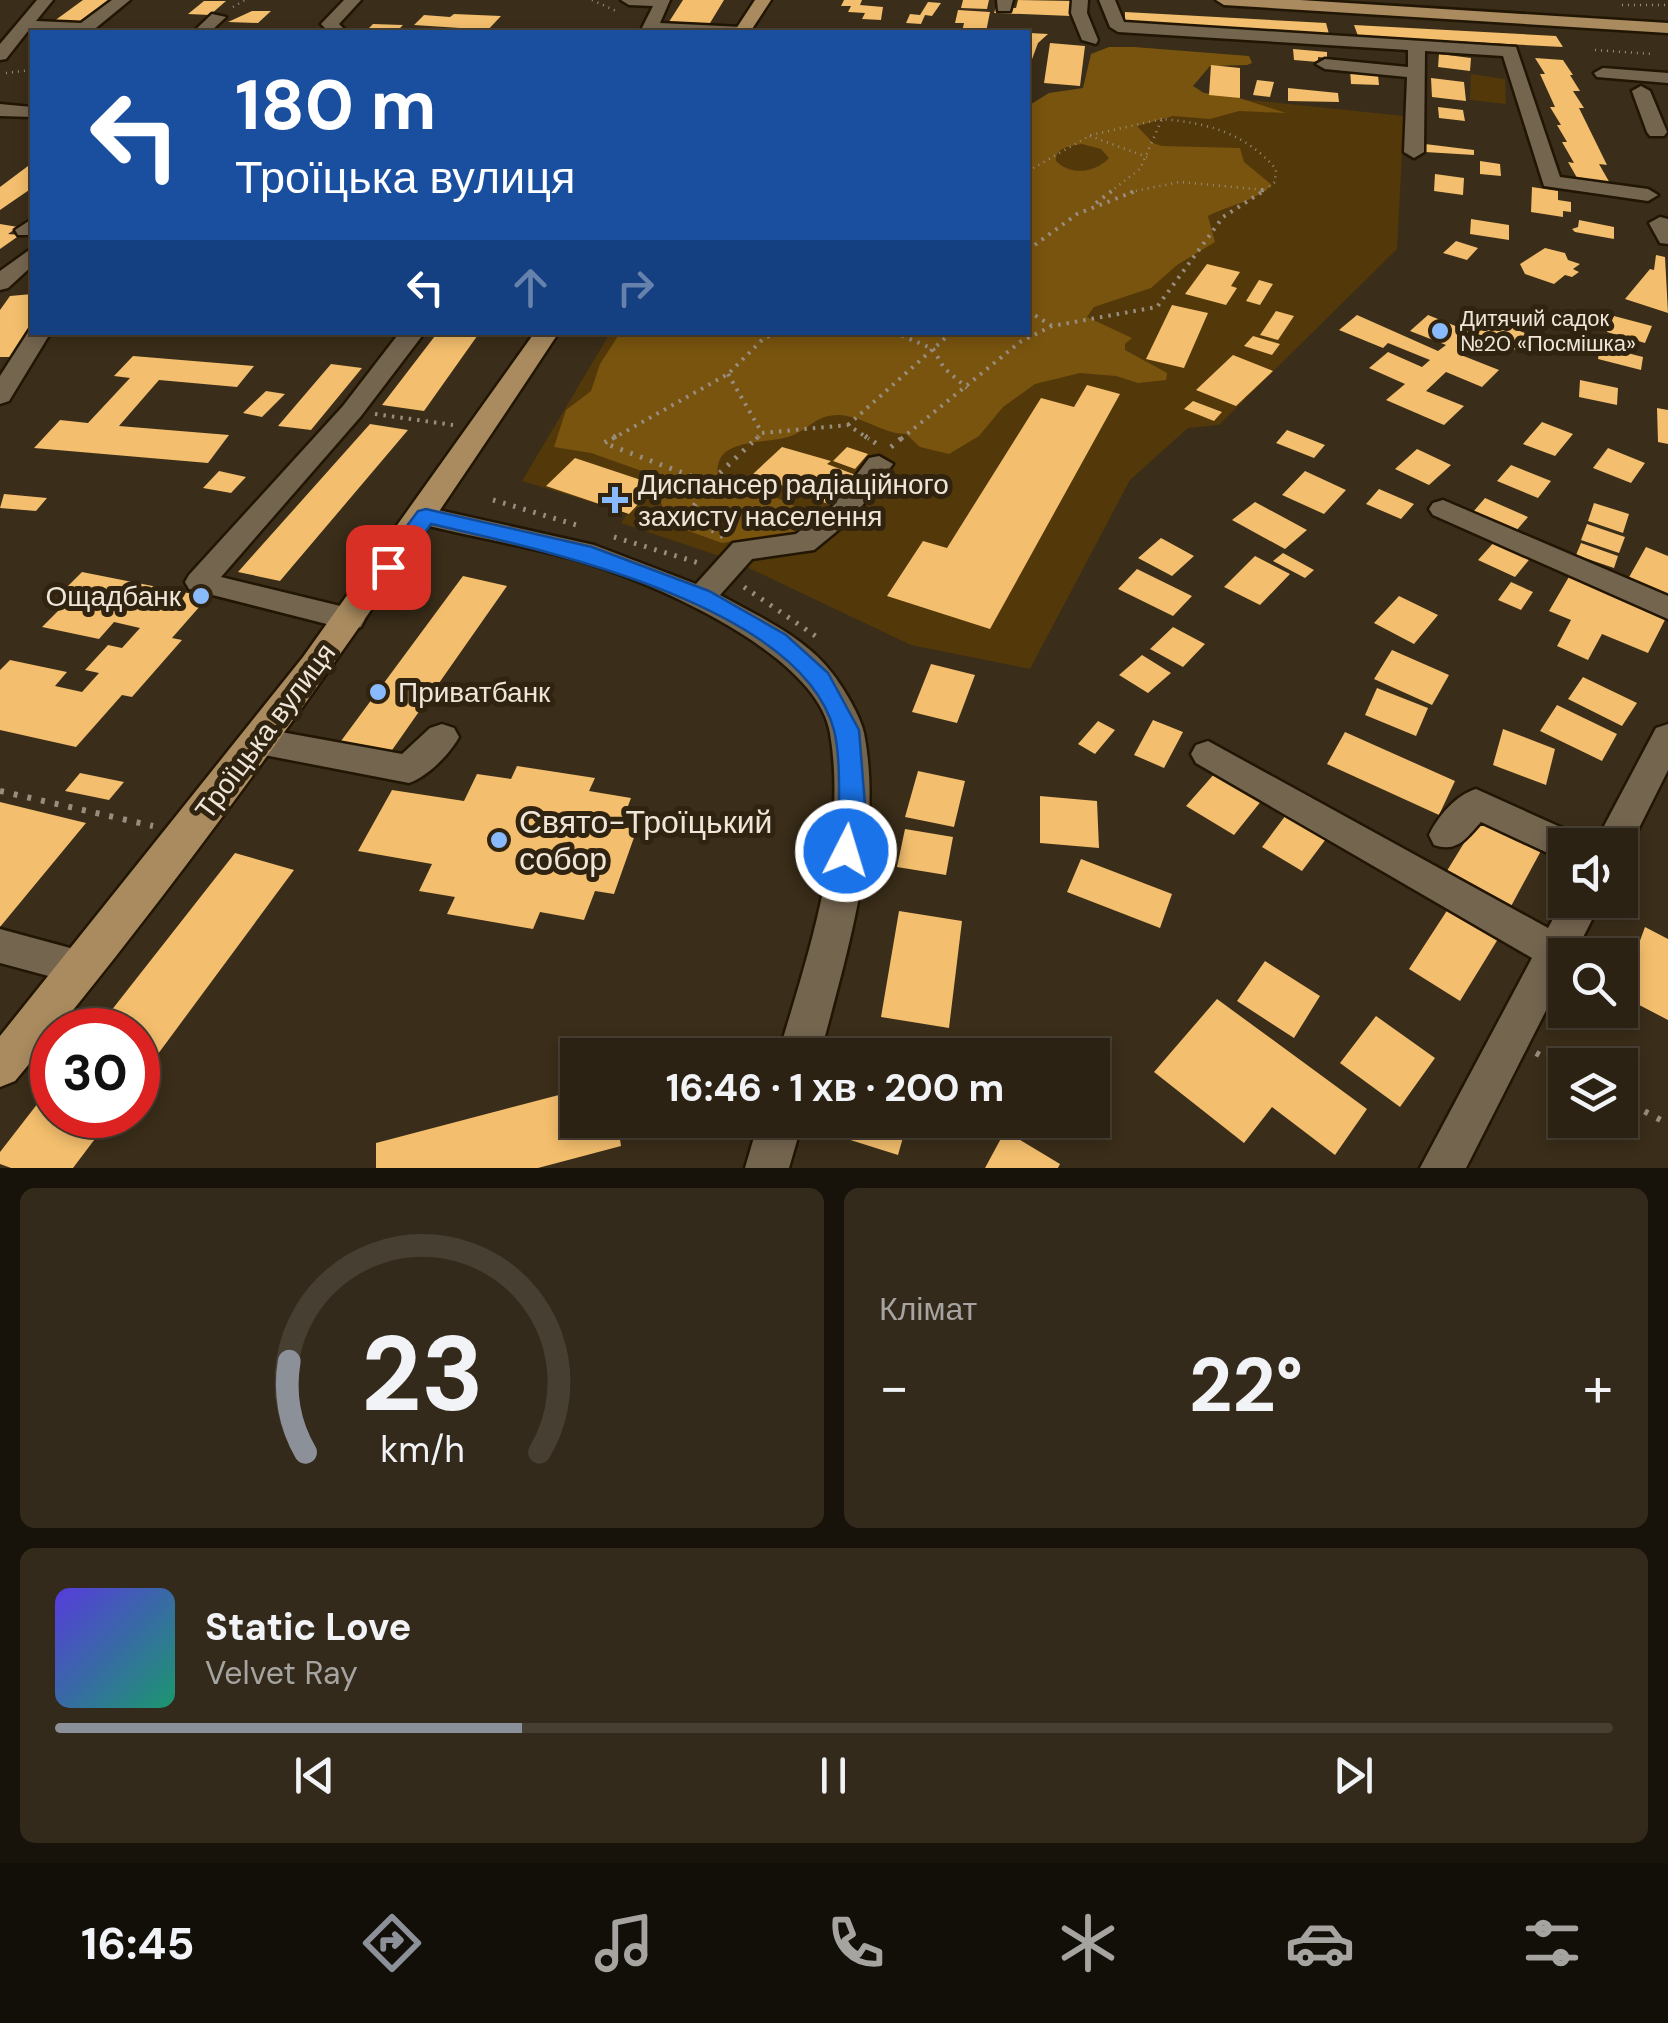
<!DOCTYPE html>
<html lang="uk">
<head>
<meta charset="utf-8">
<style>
  :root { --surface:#2c2213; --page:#342a1c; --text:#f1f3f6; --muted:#a6a4a0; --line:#483f33; --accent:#8c9099 }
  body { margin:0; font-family:"DM Sans",sans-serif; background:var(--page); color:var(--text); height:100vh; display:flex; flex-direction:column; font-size:38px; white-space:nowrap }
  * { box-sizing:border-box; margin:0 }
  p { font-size:32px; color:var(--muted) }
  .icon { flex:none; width:55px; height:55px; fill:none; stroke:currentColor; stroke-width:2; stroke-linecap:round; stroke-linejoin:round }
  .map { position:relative; height:1168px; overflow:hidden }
  .details { display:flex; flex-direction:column; gap:20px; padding:20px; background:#18130a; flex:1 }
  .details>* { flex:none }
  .banner { position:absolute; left:30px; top:30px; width:1000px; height:305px; border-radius:0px; box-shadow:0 5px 15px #0003,0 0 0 2px var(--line); background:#1a4fa0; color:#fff; overflow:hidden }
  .fabs { position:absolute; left:1548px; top:828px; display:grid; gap:20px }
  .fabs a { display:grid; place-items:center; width:90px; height:90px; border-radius:0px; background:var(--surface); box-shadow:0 5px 15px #0003,0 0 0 2px var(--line); font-size:50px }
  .speed { position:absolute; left:30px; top:1008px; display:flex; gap:20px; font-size:50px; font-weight:700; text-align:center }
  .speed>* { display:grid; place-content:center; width:130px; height:130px; border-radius:50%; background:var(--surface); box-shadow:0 5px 15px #0003,0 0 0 2px var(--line); line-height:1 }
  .speed .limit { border:15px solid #d22; background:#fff; color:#111 }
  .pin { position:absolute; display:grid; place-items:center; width:85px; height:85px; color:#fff; margin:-42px; border-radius:20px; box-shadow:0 5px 15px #0006 }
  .me { position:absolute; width:110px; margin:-55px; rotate:5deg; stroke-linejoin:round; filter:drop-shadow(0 0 8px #0008) }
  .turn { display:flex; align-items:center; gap:35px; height:210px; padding:0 40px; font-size:45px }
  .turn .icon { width:130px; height:130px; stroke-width:2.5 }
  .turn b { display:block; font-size:70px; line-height:85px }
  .lanes { display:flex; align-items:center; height:95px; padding:0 40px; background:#0003; justify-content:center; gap:50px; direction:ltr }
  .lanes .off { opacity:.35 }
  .big { font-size:75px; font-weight:700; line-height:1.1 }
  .details .widget { flex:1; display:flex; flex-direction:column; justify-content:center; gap:15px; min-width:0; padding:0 35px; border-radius:15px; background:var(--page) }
  .details .dial { align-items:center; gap:0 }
  .dial svg { height:260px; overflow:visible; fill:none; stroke:var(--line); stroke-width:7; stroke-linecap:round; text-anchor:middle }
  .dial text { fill:var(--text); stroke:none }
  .song { display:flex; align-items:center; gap:30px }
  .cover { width:120px; height:120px; border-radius:15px; background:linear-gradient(135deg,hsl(250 70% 55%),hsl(160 70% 35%)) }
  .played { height:10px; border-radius:5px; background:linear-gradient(90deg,var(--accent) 30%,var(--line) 30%) }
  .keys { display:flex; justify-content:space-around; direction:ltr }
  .heat { display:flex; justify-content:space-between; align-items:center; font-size:55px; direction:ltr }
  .details .tiles { flex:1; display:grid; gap:20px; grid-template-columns:1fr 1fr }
  .widget:last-child { grid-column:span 2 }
  .trip { position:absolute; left:560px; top:1038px; width:550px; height:100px; border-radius:0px; background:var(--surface); box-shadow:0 5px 15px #0003,0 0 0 2px var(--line); font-weight:700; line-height:100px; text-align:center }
  .tabs { display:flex; height:160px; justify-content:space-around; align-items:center; background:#120e08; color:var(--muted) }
  .tabs .icon { width:70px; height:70px }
  .tabs .current { color:var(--accent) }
  .tabs b { font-size:45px; color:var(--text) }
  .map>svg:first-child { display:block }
</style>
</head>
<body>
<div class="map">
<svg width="1668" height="1168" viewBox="0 0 1668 1168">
  <rect width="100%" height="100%" fill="#3a2d19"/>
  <path fill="#53380a" d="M1471 74 1505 79 1506 104 1470 100Z
    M1170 97 1250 100 1404 116 1397 249 1219 425 1188 428 1130 480 1030 669 911 645 734 561 621 523 628 513 522 481 610 333 1028 332V161Z"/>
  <path fill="#79540f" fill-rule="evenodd" d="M1134 47 1249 56 1252 63 1247 65 1210 66 1193 86 1204 93 1233 96 1286 113 1239 111 1210 119 1173 116 1137 126 1153 143 1162 146 1240 148 1244 162 1272 185C1256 201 1229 205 1208 216L1215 242 1177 265 1151 288 1094 307 1087 317 1132 338 1125 344V350L1167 373 1166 380 1138 383 1116 376 1080 373 1035 384 1003 407 979 436 949 454 920 447 906 434C884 434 864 417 840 415 817 414 809 429 791 436 767 445 712 436 718 476L740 481 810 513 792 553 746 539 722 543 672 525 660 501 662 484 656 476 591 453 554 447 566 410 591 391 600 364 620 333 1028 332V106L1049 93 1083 88 1091 54 1109 47ZM1082 144 1101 149 1109 158C1095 173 1071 176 1056 161 1055 147 1071 146 1082 144Z"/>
  <path fill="#f3be6d" d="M83 0H110L76 25 50 24Z
    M683 0H724L707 28 667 25Z
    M844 0H862L860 5 883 7 881 20 862 19 865 13 848 12 851 6H841Z
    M963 0H989L987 9 961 8Z
    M1018 0 1073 1 1071 16 994 13 996 7 1016 8Z
    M204 1H226L210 15 188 14Z
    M928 2 941 3 932 16 925 15 921 24 906 23 910 14 920 15Z
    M958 10 990 12 986 32H962L964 23H955Z
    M252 11H271L258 23 228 22Z
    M1125 12 1326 23 1329 34 1125 23Z
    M454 14 501 16 486 32H455L460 28 414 25 424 15 450 17Z
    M373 24 403 25 396 32H365Z
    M1354 25 1556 36 1563 47 1358 36Z
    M1030 33 1048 34 1038 43 1028 70Z
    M1050 43 1085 46 1080 86 1044 83Z
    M1293 49 1327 52V58L1318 57V62L1294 60Z
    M1439 54 1471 58 1470 71 1438 67Z
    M1535 58 1563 60 1573 75H1570L1580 91H1573L1584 108H1579L1607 165 1599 164 1611 185 1580 183 1568 162 1574 163 1562 142H1567L1557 125H1561L1550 107H1555L1540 74H1545Z
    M1211 65 1240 68V98L1209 95Z
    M1350 69 1378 75 1379 85 1351 84Z
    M1431 78 1464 82 1466 101 1432 97Z
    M1257 80 1274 82 1270 97 1253 95Z
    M1288 88 1338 93 1339 102 1288 101Z
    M1438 107 1463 110 1465 121 1439 118Z
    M1425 144 1474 150V155L1425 152Z
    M1480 161 1500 164 1501 176 1480 174Z
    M32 163V188L0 210V187Z
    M1435 174 1464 178 1463 195 1434 191Z
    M1532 187 1558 191V200L1571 202V212L1563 211V217L1531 212Z
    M1471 219 1509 225V240L1470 234Z
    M1579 220 1614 227V239L1575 232 1572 229 1578 227Z
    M0 224 18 227 8 234 20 235 0 249Z
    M1456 241 1478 248 1467 260 1443 253Z
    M1545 248 1565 253 1568 260 1580 264 1573 269 1579 272 1572 277 1565 275 1554 284 1525 274 1520 264Z
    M1656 255 1665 257 1668 313 1625 299 1650 269 1654 270Z
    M1207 264 1240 272 1231 286 1237 288 1226 305 1185 294Z
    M1259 280 1273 284 1260 305 1246 301Z
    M32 294V322L11 357H0V310L10 296Z
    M1172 305 1208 313 1184 368 1146 359Z
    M1276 311 1294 316 1278 340 1260 335Z
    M1357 315 1438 351 1446 345 1410 331 1428 315 1463 329 1479 315 1532 336 1516 350 1482 337 1461 355 1499 370 1482 387 1446 372 1426 391 1464 406 1444 425 1386 400 1405 384 1369 368 1388 352 1422 367 1430 360 1388 343 1383 348 1339 330Z
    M1614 316 1652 326 1645 343 1607 332Z
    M438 332H480L424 411 382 405Z
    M1253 336 1280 344 1272 355 1244 346Z
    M1600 346 1643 357 1641 370 1598 359Z
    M1233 355 1273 371 1236 406 1196 390Z
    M133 356 254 366 237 387 159 380 119 426 229 435 208 463 34 448 60 420 88 423 130 378 114 376Z
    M331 364 362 368 311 430 278 426Z
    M1580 380 1618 388 1617 405 1579 397Z
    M1087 385 1120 394 990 629 887 596 923 541 947 548 1041 398 1074 407Z
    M266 391 285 394 262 417 243 413Z
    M1193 401 1222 412 1214 421 1184 409Z
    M1657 408 1668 410V444L1658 442Z
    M1542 422 1573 434 1555 456 1523 444Z
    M370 424 408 430 280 581 238 572Z
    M1287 430 1325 445 1314 458 1276 443Z
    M782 447 831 461 827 464 861 477 833 506 753 474Z
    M847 447 868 454 855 469 833 461Z
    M1608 448 1645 463 1631 483 1593 468Z
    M1417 449 1451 465 1429 485 1395 469Z
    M575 458 656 485 629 514 546 486Z
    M1511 465 1551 481 1538 498 1497 481Z
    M219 471 246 477 231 493 203 488Z
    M1305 471 1346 490 1324 514 1282 495Z
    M1379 489 1414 504 1401 519 1366 504Z
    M4 494 47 498 36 511 0 508Z
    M1485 498 1528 517 1516 531 1473 512Z
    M1255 502 1307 530 1285 549 1232 520Z
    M1594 503 1629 514 1623 533 1588 521Z
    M1587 524 1625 537 1619 553 1581 540Z
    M1161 538 1194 556 1172 576 1138 558Z
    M1496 540 1532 556 1515 577 1478 560Z
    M1581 543 1618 556 1614 568 1576 555Z
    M1646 547 1668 556V596L1628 579Z
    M1283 553 1314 570 1305 578 1273 561Z
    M1255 556 1290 574 1260 605 1224 587Z
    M1137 569 1192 596 1173 616 1118 589Z
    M82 572 208 597 172 638 182 640 132 697 122 695 76 747 0 730V670L10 660 67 672 55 686 82 692 99 673 85 670 108 645 122 648 140 628 114 622 99 639 42 627 76 593 63 591Z
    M1570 575 1667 616 1648 653 1602 634 1588 660 1557 646 1571 620 1549 611Z
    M463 576 507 586 390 753 341 741Z
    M1511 582 1533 592 1521 610 1498 600Z
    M1399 596 1438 615 1414 644 1374 623Z
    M1173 627 1205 644 1183 667 1150 649Z
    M1392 650 1449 675 1432 705 1374 679Z
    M1142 655 1171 673 1148 693 1119 675Z
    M931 664 975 675 957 723 912 712Z
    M1583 677 1637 703 1622 726 1568 699Z
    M1377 688 1428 708 1416 736 1365 715Z
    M1557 705 1617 734 1602 761 1540 731Z
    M1153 720 1183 732 1164 768 1134 755Z
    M1098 721 1115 730 1095 754 1078 744Z
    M1503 729 1555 749 1546 785 1493 765Z
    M1345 732 1455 781 1439 815 1327 764Z
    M517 766 595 778 589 791 631 798 620 827 637 829 614 894 595 891 584 920 540 912 533 929 447 914 455 897 419 891 432 864 358 851 392 790 464 801 477 774 511 779Z
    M918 771 965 781 954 827 905 817Z
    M80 773 124 782 109 800 65 791Z
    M1215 773 1262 800 1234 835 1186 806Z
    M1040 796 1097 801 1099 848 1040 843Z
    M0 802 86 823 0 927Z
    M1286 815 1326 839 1302 871 1262 847Z
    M1480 817 1542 849 1509 910 1445 874Z
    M905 829 953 837 946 875 897 867Z
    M235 853 294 870 138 1081V1030H96Z
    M1081 859 1172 894 1160 928 1067 892Z
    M1448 909 1498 939 1460 1001 1409 969Z
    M899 911 962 921 949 1028 881 1017Z
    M1645 927 1668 939V1020L1620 995Z
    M1265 961 1320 996 1294 1038 1237 1001Z
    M1217 999 1367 1109 1335 1155 1272 1107 1244 1143 1154 1072Z
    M1376 1016 1435 1058 1400 1107 1340 1063Z
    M52 1085V1115H113L73 1168H11L0 1164V1152Z
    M578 1090V1120H617L621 1146 538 1168H376V1143Z
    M829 1120H908L898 1155 825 1132Z
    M1005 1131 1060 1164 1058 1168H985Z"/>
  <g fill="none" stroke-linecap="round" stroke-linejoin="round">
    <g stroke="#211503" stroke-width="5">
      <path id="minor" d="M37 0H53L36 21 81 23 112 0H130L91 32 28 31 6 59 0 60V44Z
        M344 0H361L339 24 347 32H329L321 24Z
        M621 0H670L660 23 742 27 750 32H648L642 28 653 6 629 5Z
        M997 0H1013L1010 11H998Z
        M1072 0H1088L1087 13 1098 40 1096 44 1082 40 1071 13Z
        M1099 0H1115L1124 22 1516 47 1560 177 1648 189 1658 195 1648 201 1544 186 1503 56 1425 51 1424 152 1414 158 1404 152 1407 77 1325 69 1316 64 1325 59 1408 67V50L1118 32 1110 27Z
        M212 14 226 17 210 32H193Z
        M1603 68 1668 73V83L1597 77 1594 73Z
        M1641 86 1650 91 1667 132 1664 136H1650L1647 132 1632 91Z
        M0 104 32 107V117L0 116Z
        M1660 217 1668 219V244L1660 243 1649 223Z
        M32 219V235H18L15 230Z
        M32 248V266L8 288 0 290V271Z
        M32 326V332H51L9 401 0 404V376Z
        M400 332H425L361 416 221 577 361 611 365 619 361 627 350 630 189 589 185 582 189 575 343 406Z
        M879 456 893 464 853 518 814 550 752 559 720 595C758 616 805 637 832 673 843 687 860 715 864 733 884 836 846 956 820 1055H778C808 954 848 840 830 733 817 652 646 579 574 559 525 546 474 537 425 525L415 522 411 516 415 510 425 507 594 545 696 584 733 543 796 534 833 506 869 458Z
        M1443 500 1668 596V619L1433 515 1429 509 1433 503Z
        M442 724 454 728 459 737C449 755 428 776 409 783L259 754 247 750 242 741 247 732 259 728 402 754 430 728Z
        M1668 724V770L1625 856 1620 857V845H1594L1656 728Z
        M1208 741 1548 928 1565 897 1602 900 1574 955H1565V973L1466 1168H1420L1532 958 1196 763 1191 754 1196 745Z
        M1476 789 1578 835 1583 845H1565V861L1481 822C1466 838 1458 853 1434 845L1429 835C1438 816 1456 795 1476 789Z
        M0 929 96 955 102 967 96 979 82 985 0 963Z
        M759 1120H803L789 1168H745Z"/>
    </g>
    <g stroke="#211503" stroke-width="5">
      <path id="major" d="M755 0H771L750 32H734Z
        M1216 0H1300L1668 23V33L1224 5Z
        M535 332H559C390 589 209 848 15 1081L0 1087V1036L303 657Z"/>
    </g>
    <path stroke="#988d7e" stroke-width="2.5" stroke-dasharray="1 5" stroke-linecap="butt" d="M592 0 616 11
      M1622 5H1668
      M233 7 245 0
      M1595 50 1652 54
      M6 73 32 70
      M1090 136 1147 157
      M1028 171 1091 135 1162 119
      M1110 192 1140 169 1162 119C1208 123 1245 133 1276 169L1275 182 1265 190
      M1130 192 1180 182 1265 190 1262 192"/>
    <path stroke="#988d7e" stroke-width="4" stroke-dasharray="2.5 6" stroke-linecap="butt" d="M1096 203 1113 190
      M1028 250 1077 214 1138 190
      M1028 311 1052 326
      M894 332 933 349 944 368 967 388
      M728 374 762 433
      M375 414 453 425
      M848 425 952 332
      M612 439 728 374 764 338 780 332
      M756 439 762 433 848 425 869 439
      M901 439 1020 342 1052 326 1157 307 1223 217 1265 190H1261"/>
    <path stroke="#988d7e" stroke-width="5" stroke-dasharray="2.5 8" stroke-linecap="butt" d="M616 436 604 443 709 483
      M865 436 877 444
      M891 447 904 436
      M493 500 580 526
      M614 537 699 563
      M723 537 688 515 709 483 759 436
      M744 587 817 637"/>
    <path stroke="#988d7e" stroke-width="6" stroke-dasharray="4 10" stroke-linecap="butt" d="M0 791 153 826
      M1536 1053 1565 1069
      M1620 1098 1668 1124"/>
    <use href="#minor" fill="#74654f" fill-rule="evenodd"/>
    <use href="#major" fill="#a98b5f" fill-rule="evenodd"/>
  </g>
  <path fill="#1a73e8" stroke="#114b97" stroke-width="2.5" d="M426 509 592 547 709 591 786 635 828 673 859 730 866 818 856 859 846 862 837 859C830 845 838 830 839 814 839 789 840 754 834 730 800 604 540 549 431 524L396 573H380L377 567 380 562 418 511Z"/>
  <g fill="#89bafc" stroke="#30230f" stroke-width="4">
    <circle cx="1440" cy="331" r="10"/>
    <path d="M610 485h10v10h10v10h-10v10h-10v-10h-10v-10h10z"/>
    <circle cx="201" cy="596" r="10"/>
    <circle cx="378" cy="692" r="10"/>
    <circle cx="499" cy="840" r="10"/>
  </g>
  <g text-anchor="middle" stroke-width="10" stroke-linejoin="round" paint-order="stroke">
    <g font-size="22" fill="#efe6da" stroke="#30230f" text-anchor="start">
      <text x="1460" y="326">Дитячий садок<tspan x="1460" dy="25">№20 «Посмішка»</tspan></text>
    </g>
    <g font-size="28" fill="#efe6da" stroke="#30230f" text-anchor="start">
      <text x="638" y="494">Диспансер радіаційного<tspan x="638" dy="32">захисту населення</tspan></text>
      <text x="181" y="606" text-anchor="end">Ощадбанк</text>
      <text x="398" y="702">Приватбанк</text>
    </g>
    <g font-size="28" fill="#efe6da" stroke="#30230f">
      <text transform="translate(265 731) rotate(-53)" y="10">Троїцька вулиця</text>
    </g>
    <g font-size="32" fill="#efe6da" stroke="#30230f" text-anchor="start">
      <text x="519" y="833">Свято-Троїцький<tspan x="519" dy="37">собор</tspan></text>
    </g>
  </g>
</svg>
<div class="fabs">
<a><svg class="icon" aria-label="sound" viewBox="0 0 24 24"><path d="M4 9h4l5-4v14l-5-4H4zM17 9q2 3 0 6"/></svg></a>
<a><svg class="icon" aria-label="search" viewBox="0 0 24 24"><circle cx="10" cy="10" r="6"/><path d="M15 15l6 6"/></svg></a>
<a><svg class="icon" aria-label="layers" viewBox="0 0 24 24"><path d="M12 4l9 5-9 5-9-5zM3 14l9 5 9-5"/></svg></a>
</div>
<div class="speed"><div class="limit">30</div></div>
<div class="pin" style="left:388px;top:567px;background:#d93025"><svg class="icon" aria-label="arrive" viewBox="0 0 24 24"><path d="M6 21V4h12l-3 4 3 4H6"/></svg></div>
<svg class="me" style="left:846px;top:851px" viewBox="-20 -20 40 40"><circle r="17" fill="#1a73e8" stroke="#fff" stroke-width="3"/><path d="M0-11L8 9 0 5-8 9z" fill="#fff"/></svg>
<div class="trip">16:46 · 1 хв · 200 m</div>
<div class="banner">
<div class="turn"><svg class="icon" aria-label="left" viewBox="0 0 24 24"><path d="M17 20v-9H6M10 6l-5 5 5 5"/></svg><div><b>180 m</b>Троїцька вулиця</div></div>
<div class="lanes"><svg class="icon" aria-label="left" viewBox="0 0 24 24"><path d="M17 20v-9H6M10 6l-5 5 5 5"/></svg><svg class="icon off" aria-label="ahead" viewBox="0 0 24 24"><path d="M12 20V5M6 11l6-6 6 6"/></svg><svg class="icon off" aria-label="right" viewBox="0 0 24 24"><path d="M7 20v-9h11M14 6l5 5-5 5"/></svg></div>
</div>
</div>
<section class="details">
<div class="tiles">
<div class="widget dial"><svg viewBox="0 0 100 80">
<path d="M14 69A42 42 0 1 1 86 69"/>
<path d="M14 69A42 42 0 0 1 9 41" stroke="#8c9099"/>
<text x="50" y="56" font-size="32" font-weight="700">23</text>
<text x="50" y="72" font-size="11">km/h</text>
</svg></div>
<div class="widget"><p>Клімат</p>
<div class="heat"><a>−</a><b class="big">22°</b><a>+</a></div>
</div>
<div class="widget">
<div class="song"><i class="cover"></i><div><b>Static Love</b><p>Velvet Ray</p></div></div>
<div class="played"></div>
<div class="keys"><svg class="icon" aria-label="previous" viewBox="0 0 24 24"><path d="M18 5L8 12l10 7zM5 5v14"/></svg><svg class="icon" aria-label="pause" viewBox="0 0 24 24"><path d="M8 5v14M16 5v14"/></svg><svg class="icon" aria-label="next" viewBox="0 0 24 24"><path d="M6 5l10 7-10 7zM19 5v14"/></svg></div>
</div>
</div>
</section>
<nav class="tabs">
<b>16:45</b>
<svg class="icon current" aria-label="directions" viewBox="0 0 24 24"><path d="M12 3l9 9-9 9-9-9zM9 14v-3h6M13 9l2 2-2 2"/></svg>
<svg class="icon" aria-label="music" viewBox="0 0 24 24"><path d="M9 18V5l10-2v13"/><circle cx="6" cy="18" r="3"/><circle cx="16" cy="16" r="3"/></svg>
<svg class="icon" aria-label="phone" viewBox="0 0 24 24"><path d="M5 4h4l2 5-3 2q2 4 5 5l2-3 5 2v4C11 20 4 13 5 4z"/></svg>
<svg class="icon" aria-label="climate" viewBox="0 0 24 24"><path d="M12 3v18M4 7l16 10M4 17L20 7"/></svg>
<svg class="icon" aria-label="car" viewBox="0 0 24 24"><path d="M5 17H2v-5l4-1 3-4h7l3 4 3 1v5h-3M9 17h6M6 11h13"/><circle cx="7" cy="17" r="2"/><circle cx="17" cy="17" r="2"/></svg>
<svg class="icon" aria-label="filters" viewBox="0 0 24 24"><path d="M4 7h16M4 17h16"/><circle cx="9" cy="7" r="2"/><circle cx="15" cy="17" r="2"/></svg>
</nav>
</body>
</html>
